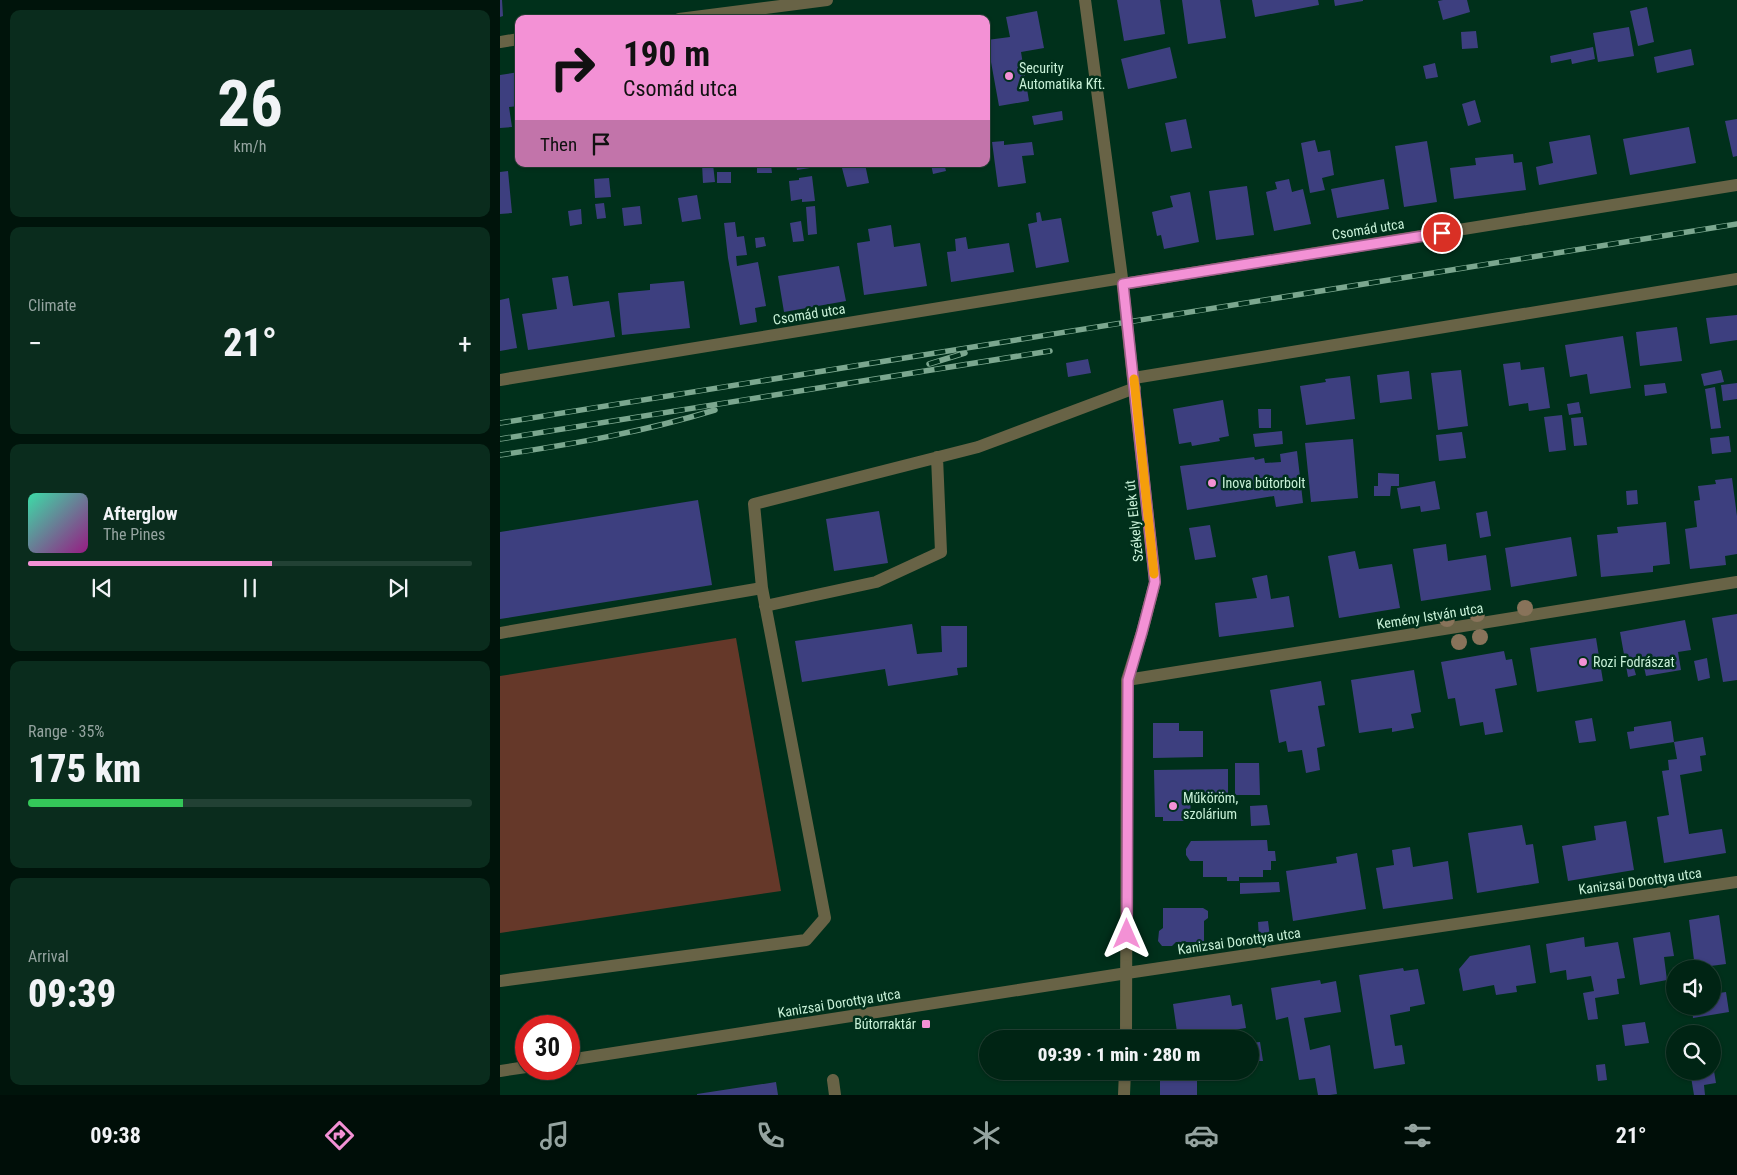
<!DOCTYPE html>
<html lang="en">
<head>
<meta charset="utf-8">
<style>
  :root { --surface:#002414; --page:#0a2c1d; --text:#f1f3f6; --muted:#95a4a0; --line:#224134; --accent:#f391d5 }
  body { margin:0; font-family:"Roboto Condensed",sans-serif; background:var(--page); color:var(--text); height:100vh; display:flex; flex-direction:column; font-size:19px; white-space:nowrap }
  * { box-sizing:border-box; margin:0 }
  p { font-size:16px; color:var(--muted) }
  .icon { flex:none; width:28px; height:28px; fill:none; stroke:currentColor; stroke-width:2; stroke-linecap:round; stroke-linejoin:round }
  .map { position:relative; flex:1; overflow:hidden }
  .panel { display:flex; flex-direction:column; gap:10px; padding:10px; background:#00140b; width:500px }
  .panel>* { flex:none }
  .top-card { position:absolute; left:15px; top:15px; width:475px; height:152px; border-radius:10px; box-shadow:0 1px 4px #0004,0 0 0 1px var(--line); background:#f391d5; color:#111; overflow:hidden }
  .fabs { position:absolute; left:1166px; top:960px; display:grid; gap:10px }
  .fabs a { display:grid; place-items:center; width:55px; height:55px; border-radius:50%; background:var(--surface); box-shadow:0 1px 4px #0004,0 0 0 1px var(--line); font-size:25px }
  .speed { position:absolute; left:15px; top:1015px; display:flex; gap:10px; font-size:25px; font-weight:700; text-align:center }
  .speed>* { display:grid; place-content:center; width:65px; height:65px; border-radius:50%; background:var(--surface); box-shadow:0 1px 4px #0004,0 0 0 1px var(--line); line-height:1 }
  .speed .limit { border:8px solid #d22; background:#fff; color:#111 }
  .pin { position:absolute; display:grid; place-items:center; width:42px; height:42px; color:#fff; margin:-21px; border:2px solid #fff; border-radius:50%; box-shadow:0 1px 5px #0007 }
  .me { position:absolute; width:55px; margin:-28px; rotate:0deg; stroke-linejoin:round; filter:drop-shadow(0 0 4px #0008) }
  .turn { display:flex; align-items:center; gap:18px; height:105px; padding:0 25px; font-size:22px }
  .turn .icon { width:65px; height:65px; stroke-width:2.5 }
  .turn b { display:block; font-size:35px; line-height:42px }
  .then { display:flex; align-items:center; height:48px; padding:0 25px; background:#0003; gap:10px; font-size:19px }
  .big { font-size:38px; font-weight:800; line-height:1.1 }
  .panel .widget { flex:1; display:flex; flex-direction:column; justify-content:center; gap:8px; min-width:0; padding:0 18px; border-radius:10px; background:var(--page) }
  .panel .dial { align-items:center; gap:0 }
  .dial b { font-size:65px; line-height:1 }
  .song { display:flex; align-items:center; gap:15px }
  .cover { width:60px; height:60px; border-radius:8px; background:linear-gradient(135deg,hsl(160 70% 55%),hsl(310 70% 35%)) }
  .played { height:5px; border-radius:2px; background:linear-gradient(90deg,var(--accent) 55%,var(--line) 55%) }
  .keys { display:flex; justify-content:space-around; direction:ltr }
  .heat { display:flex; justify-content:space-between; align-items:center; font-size:28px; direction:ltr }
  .charge { height:8px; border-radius:4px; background:linear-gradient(90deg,#34c759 35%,var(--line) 0) }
  .trip { position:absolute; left:479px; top:1030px; width:280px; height:50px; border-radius:25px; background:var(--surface); box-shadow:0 1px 4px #0004,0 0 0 1px var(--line); font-weight:800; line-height:50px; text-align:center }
  .dock { display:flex; height:80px; justify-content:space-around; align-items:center; background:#000e08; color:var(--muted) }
  .dock .icon { width:35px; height:35px }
  .dock .on { color:var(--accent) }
  .dock b { font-size:22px; color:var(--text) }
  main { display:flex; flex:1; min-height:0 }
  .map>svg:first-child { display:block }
</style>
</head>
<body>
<main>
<section class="panel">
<div class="widget dial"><b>26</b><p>km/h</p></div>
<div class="widget"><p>Climate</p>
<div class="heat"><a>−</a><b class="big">21°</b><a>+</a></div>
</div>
<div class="widget">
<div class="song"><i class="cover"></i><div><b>Afterglow</b><p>The Pines</p></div></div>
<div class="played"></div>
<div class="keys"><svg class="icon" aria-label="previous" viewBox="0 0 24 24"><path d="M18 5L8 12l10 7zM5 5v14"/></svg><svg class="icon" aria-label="pause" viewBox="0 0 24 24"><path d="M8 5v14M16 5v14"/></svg><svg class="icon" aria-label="next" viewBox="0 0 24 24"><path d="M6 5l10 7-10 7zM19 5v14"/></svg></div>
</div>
<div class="widget"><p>Range · 35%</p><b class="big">175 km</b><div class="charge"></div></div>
<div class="widget"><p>Arrival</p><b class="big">09:39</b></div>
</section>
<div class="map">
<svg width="1237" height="1095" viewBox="0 0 1237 1095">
  <rect width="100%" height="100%" fill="#00301b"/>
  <path fill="#653829" d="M236 638 281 891 0 933V676Z"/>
  <path fill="#3d3f7f" d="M0 0H2L3 16 0 17Z
    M617 0H660L665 34 624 41Z
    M682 0H720L726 38 688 44Z
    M752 0H818L819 5 755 17Z
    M834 0H863V1L835 6Z
    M943 0H967L970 12 943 20 938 1Z
    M1147 7 1154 42 1138 46 1130 11Z
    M537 11 544 48 521 52 529 101 499 106 487 40 510 37 506 17Z
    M1129 27 1134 56 1098 62 1093 33Z
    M976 31 978 48 962 49 961 32Z
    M670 47 677 78 628 89 621 59Z
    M1093 47 1095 59 1072 64 1071 59 1051 63 1050 56Z
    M1191 49 1194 65 1157 73 1154 57Z
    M935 63 938 77 926 79 923 66Z
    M19 72V106L9 107 12 127 0 128V75Z
    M975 100 981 122 968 126 962 104Z
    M562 111 563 120 534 125 532 116Z
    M686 119 692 148 671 152 665 123Z
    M1237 119V156L1233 157 1225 121Z
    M1189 127 1196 163 1130 175 1123 139Z
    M1090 135 1097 174 1039 185 1036 167 1053 163 1049 142Z
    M815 140 818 152 830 150 834 175 822 178 825 190 810 193 801 143Z
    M504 141V145L532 142 534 155 522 156 526 183 498 187 492 142Z
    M927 141 937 202 904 207 895 146Z
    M1013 154 1014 163 1022 162 1026 190 954 199 950 168 976 165 975 158Z
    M202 164H213L215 182 203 183Z
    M296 164H310V168L297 170Z
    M365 164 369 183 347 187 342 168Z
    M431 164H458V165L445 167 446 171 433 174Z
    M271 165 272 173H257V166Z
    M8 171 12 213 0 214V172Z
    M217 172H231V183H217Z
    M312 176 315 201 302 202V199L291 201 289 181 299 180V178Z
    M109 178 111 197 95 198 94 179Z
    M789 179 792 192 803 189 811 224 774 231 766 192 777 189 775 182Z
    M884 179 889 209 837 218 831 189Z
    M747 186 754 235 716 240 709 191Z
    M690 192 699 242 664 249 661 235 657 236 652 212 673 207 670 196Z
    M197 195 201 219 182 222 178 198Z
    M104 203 106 218 97 219 95 204Z
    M140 206 142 224 124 226 122 208Z
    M315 206 317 234 308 235 306 207Z
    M81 209 82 224 70 226 68 211Z
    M540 212 542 221 561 218 569 262 536 268 528 224 537 222 536 213Z
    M301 221 304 241 293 242 290 223Z
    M235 222 237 237 244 236 247 255 236 256 237 266 258 262 266 306 255 308 257 322 240 325 228 258 224 223Z
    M391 225 394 247 420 243 427 286 364 295 357 243 370 241 368 229Z
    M264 237 266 246 256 248 255 238Z
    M466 237 468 249 509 243 514 272 451 282 447 252 456 251 455 239Z
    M339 266 346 301 284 312 278 276Z
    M68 276 73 306 109 301 115 337 28 350 22 314 57 309 52 278Z
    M184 281 190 328 122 335 118 293 150 290V284Z
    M9 298 17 348 0 351V300Z
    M1237 315V340L1210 344 1206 318Z
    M1177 327 1182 361 1140 366 1136 332Z
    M1123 336 1131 388 1090 394 1087 374 1070 377 1065 345Z
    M588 359 591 373 568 377 566 363Z
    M1020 362 1021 370 1044 367 1050 408 1029 411 1028 403 1009 406 1003 364Z
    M961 370 968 426 938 430 931 373Z
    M1221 370 1224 382 1204 386 1201 374Z
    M909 371 912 399 880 403 877 375Z
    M850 376 855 419 806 425 800 386 826 382 825 379Z
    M1165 383 1167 393 1145 396 1144 385Z
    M1237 383V399L1223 401 1221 385Z
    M1215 387 1221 428 1211 429 1205 389Z
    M723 400 729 436 719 438 720 441 692 446 691 442 679 444 673 409Z
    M1079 402 1081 413 1069 415 1067 404Z
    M758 409H771V428H759Z
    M1062 415 1066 450 1049 452 1044 417Z
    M1083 417 1087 445 1074 446 1071 418Z
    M782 431 783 444 755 447 753 434Z
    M962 432 966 458 939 461 936 435Z
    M1229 436 1231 452 1212 454 1210 438Z
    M853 439 858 498 811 502 805 443Z
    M797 451 803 503 776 507 774 496 687 510 680 466 754 457 755 460 764 458 765 463 781 462 780 454Z
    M878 473 899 474V486H891L890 496H874V486H878Z
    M1232 478 1237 516V554L1225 556 1226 565 1190 569 1185 529 1197 527 1194 501 1200 500 1198 486 1216 484 1215 480Z
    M935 481 940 509 921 512 920 506 901 509 897 488Z
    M1137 490 1138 504 1127 505 1126 491Z
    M198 500 212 585 0 619V532Z
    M379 511 388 563 334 571 326 519Z
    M987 511 991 536 980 538 976 513Z
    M1166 522 1170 564 1153 566V572L1101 577 1097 535 1118 533 1117 527Z
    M710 525 716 557 695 560 689 528Z
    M1071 537 1077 576 1011 587 1005 548Z
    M946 544 948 561 986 555 991 590 921 601 913 549Z
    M855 551 859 569 892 564 900 608 839 618 828 556Z
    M767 575 771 599 789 596 794 627 719 637 715 603 757 598 752 578Z
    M1237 614V680L1223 682 1212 618Z
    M1185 620 1191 650 1178 652 1181 670 1146 676 1144 667 1134 668 1136 675 1128 677 1120 632Z
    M412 624 417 654 442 652 441 626H467V667L457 668 458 675 388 686 385 669 302 682 295 641Z
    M1096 638 1103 681 1037 692 1030 648Z
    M1004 651 1006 660 1012 659 1017 685 995 689 1003 732 985 735 983 722 960 726 955 698 948 699 941 662Z
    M1207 658 1210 678 1198 681 1194 661Z
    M914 670 921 712 911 714 914 728 892 732V728L859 733 851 680Z
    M821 681 825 705 818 706 825 746 817 748 820 770 806 773 802 750 788 752 786 741 779 743 770 690Z
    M1092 718 1096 741 1079 743 1075 721Z
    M1171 721 1174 742 1130 749 1127 732 1134 731V727Z
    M653 723H679V731H703V757L653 758Z
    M1203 737 1206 755 1200 756 1202 771 1180 775 1189 834 1222 829 1226 853 1164 863 1157 817 1169 815 1162 771 1169 770 1168 760 1177 759 1174 742Z
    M735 763H759L760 795H735Z
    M728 769V793L690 794 691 821H663V817H655L654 770Z
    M767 805 770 825 751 826 750 806Z
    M1126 821 1134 870 1068 881 1062 846 1096 840 1094 826Z
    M1022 825 1026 845 1033 844 1039 883 977 893 968 833Z
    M767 840 768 851H775L776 861H771V870H763V877H739V881H727V877H703V861H690L686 855V849L691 841Z
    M910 847 913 867 948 861 953 899 883 909 876 868 894 865 892 850Z
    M857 853 866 909 793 921 786 871 837 863 836 857Z
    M779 882 780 892 740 894V883Z
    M663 908H703L708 911V918L704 921V942H676L672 946H662L658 941 659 931 663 928Z
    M1219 915 1226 964 1195 968 1189 920Z
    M768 921 770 937 759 938 758 922Z
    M1170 932 1174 956 1164 957 1167 980 1140 985 1133 938Z
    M1084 937 1085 947 1118 942 1125 978 1117 979 1119 994 1095 998 1098 1019 1088 1020 1083 993 1094 991 1091 976 1067 980 1066 970 1050 973 1046 944Z
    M1030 945 1036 983 1016 986 1017 992 996 995 994 985 963 991 959 969 970 956Z
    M903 968 904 971 918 969 925 1004 910 1007V1011L890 1015 895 1046 902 1045 905 1064 874 1069 859 975Z
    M820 980 821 984 836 981 841 1012 804 1018 810 1050 830 1045 837 1094 830 1095H818L815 1078 799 1080 788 1017 776 1020 771 988Z
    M1226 992 1229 1012 1193 1018 1192 1006H1212V994Z
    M730 995 732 1006 742 1004 746 1028 707 1034 706 1030H704L693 1032 695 1039H678L673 1004Z
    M1145 1022 1149 1043 1125 1046 1122 1025Z
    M760 1042 763 1061H750V1043Z
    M1105 1064 1107 1080 1098 1081 1096 1065Z
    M1190 1071H1214L1216 1083 1204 1085 1205 1095H1194Z
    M660 1078H697V1095H660Z
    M276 1082 278 1095H197V1094Z"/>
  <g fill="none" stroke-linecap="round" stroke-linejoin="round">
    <path stroke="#686346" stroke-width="12" d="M265 606 376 582 441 552 437 457
      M0 633 262 588 254 504 478 447 635 388
      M0 981 306 940 325 918 262 588
      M333 1080 335 1095"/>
    <path stroke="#686346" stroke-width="12" d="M585 0 622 278 655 582 642 632 627 680 626 1039
      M179 19 327 0
      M0 42 19 39
      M623 284 1237 185
      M634 378 1237 279
      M0 380 622 278
      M627 680 1237 582
      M69 1060 627 973 1237 882
      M0 1071 26 1067
      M624 1095 625 1071"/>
    <g stroke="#7ba78f" stroke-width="5.5">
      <path id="rail" d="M429 364 465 353
        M0 423 1237 224
        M0 439 550 351
        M0 455C73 444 143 432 215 410"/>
    </g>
    <use href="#rail" stroke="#00301b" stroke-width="4" stroke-dasharray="11" stroke-linecap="butt"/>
  </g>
  <g fill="#88735a">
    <circle cx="1025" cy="608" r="8"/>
    <circle cx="977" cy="614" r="8"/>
    <circle cx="947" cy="619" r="8"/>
    <circle cx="980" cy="637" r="8"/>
    <circle cx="959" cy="642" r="8"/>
  </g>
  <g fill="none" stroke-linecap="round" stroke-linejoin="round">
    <g stroke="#9e5e8a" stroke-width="12">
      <path id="route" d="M627 934 628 680 642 632 655 582 623 284 942 233"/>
    </g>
    <use href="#route" stroke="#f391d5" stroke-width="9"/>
    <path stroke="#f59e0b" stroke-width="9" d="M634 379 654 574"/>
  </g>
  <g fill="#f391d5" stroke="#00301b" stroke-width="2">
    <circle cx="509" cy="76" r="5"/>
    <circle cx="712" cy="483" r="5"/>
    <circle cx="1083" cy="662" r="5"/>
    <circle cx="673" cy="806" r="5"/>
    <rect x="421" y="1019" width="10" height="10" rx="2.5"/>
  </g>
  <g text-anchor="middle" stroke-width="5" stroke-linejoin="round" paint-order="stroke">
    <g font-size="14" fill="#c8f1d8" stroke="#00301b" text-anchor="start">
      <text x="519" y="73">Security<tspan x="519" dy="16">Automatika Kft.</tspan></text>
      <text x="722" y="488">Inova bútorbolt</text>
      <text x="1093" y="667">Rozi Fodrászat</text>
      <text x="683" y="803">Műköröm,<tspan x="683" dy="16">szolárium</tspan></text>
      <text x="416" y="1029" text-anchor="end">Bútorraktár</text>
    </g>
    <g font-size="14" fill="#c8f1d8" stroke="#00301b">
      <text transform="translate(868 229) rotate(-9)" y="5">Csomád utca</text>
      <text transform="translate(309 314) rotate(-9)" y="5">Csomád utca</text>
      <text transform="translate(634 521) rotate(-96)" y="5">Székely Elek út</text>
      <text transform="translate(930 616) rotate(-9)" y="5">Kemény István utca</text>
      <text transform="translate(1140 881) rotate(-8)" y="5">Kanizsai Dorottya utca</text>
      <text transform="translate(739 941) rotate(-8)" y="5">Kanizsai Dorottya utca</text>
      <text transform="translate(339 1003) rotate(-9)" y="5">Kanizsai Dorottya utca</text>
    </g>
  </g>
</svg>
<div class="fabs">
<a><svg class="icon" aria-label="sound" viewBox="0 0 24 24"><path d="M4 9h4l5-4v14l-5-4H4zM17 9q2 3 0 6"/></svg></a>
<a><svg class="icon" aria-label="search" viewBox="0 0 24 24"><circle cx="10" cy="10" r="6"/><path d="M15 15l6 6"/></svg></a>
</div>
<div class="speed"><div class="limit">30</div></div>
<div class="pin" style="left:942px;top:233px;background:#d93025"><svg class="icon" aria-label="arrive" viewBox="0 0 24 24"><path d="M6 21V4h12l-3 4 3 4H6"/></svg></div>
<svg class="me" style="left:627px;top:934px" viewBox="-20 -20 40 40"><path d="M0-17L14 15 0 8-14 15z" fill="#f391d5" stroke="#fff" stroke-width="4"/></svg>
<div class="trip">09:39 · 1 min · 280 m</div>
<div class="top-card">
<div class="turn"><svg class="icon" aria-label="right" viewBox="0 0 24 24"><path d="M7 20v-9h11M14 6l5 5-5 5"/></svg><div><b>190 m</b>Csomád utca</div></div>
<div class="then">Then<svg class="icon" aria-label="arrive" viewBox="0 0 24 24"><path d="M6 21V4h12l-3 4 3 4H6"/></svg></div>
</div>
</div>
</main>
<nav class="dock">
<b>09:38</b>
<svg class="icon on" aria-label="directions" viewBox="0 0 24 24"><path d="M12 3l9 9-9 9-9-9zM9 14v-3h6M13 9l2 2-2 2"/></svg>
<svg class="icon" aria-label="music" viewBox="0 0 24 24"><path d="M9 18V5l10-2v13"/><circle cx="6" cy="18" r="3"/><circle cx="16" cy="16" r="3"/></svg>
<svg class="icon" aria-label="phone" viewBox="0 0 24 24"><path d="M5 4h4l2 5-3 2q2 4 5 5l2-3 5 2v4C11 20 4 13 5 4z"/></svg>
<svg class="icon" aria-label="climate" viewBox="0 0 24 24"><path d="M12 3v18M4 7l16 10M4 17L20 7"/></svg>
<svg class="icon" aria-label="car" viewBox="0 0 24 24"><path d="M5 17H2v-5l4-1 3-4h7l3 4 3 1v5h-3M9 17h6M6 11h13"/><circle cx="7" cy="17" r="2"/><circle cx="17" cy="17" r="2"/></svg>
<svg class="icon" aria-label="filters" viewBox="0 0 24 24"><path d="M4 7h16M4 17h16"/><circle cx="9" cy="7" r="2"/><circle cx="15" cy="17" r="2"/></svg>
<b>21°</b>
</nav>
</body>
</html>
